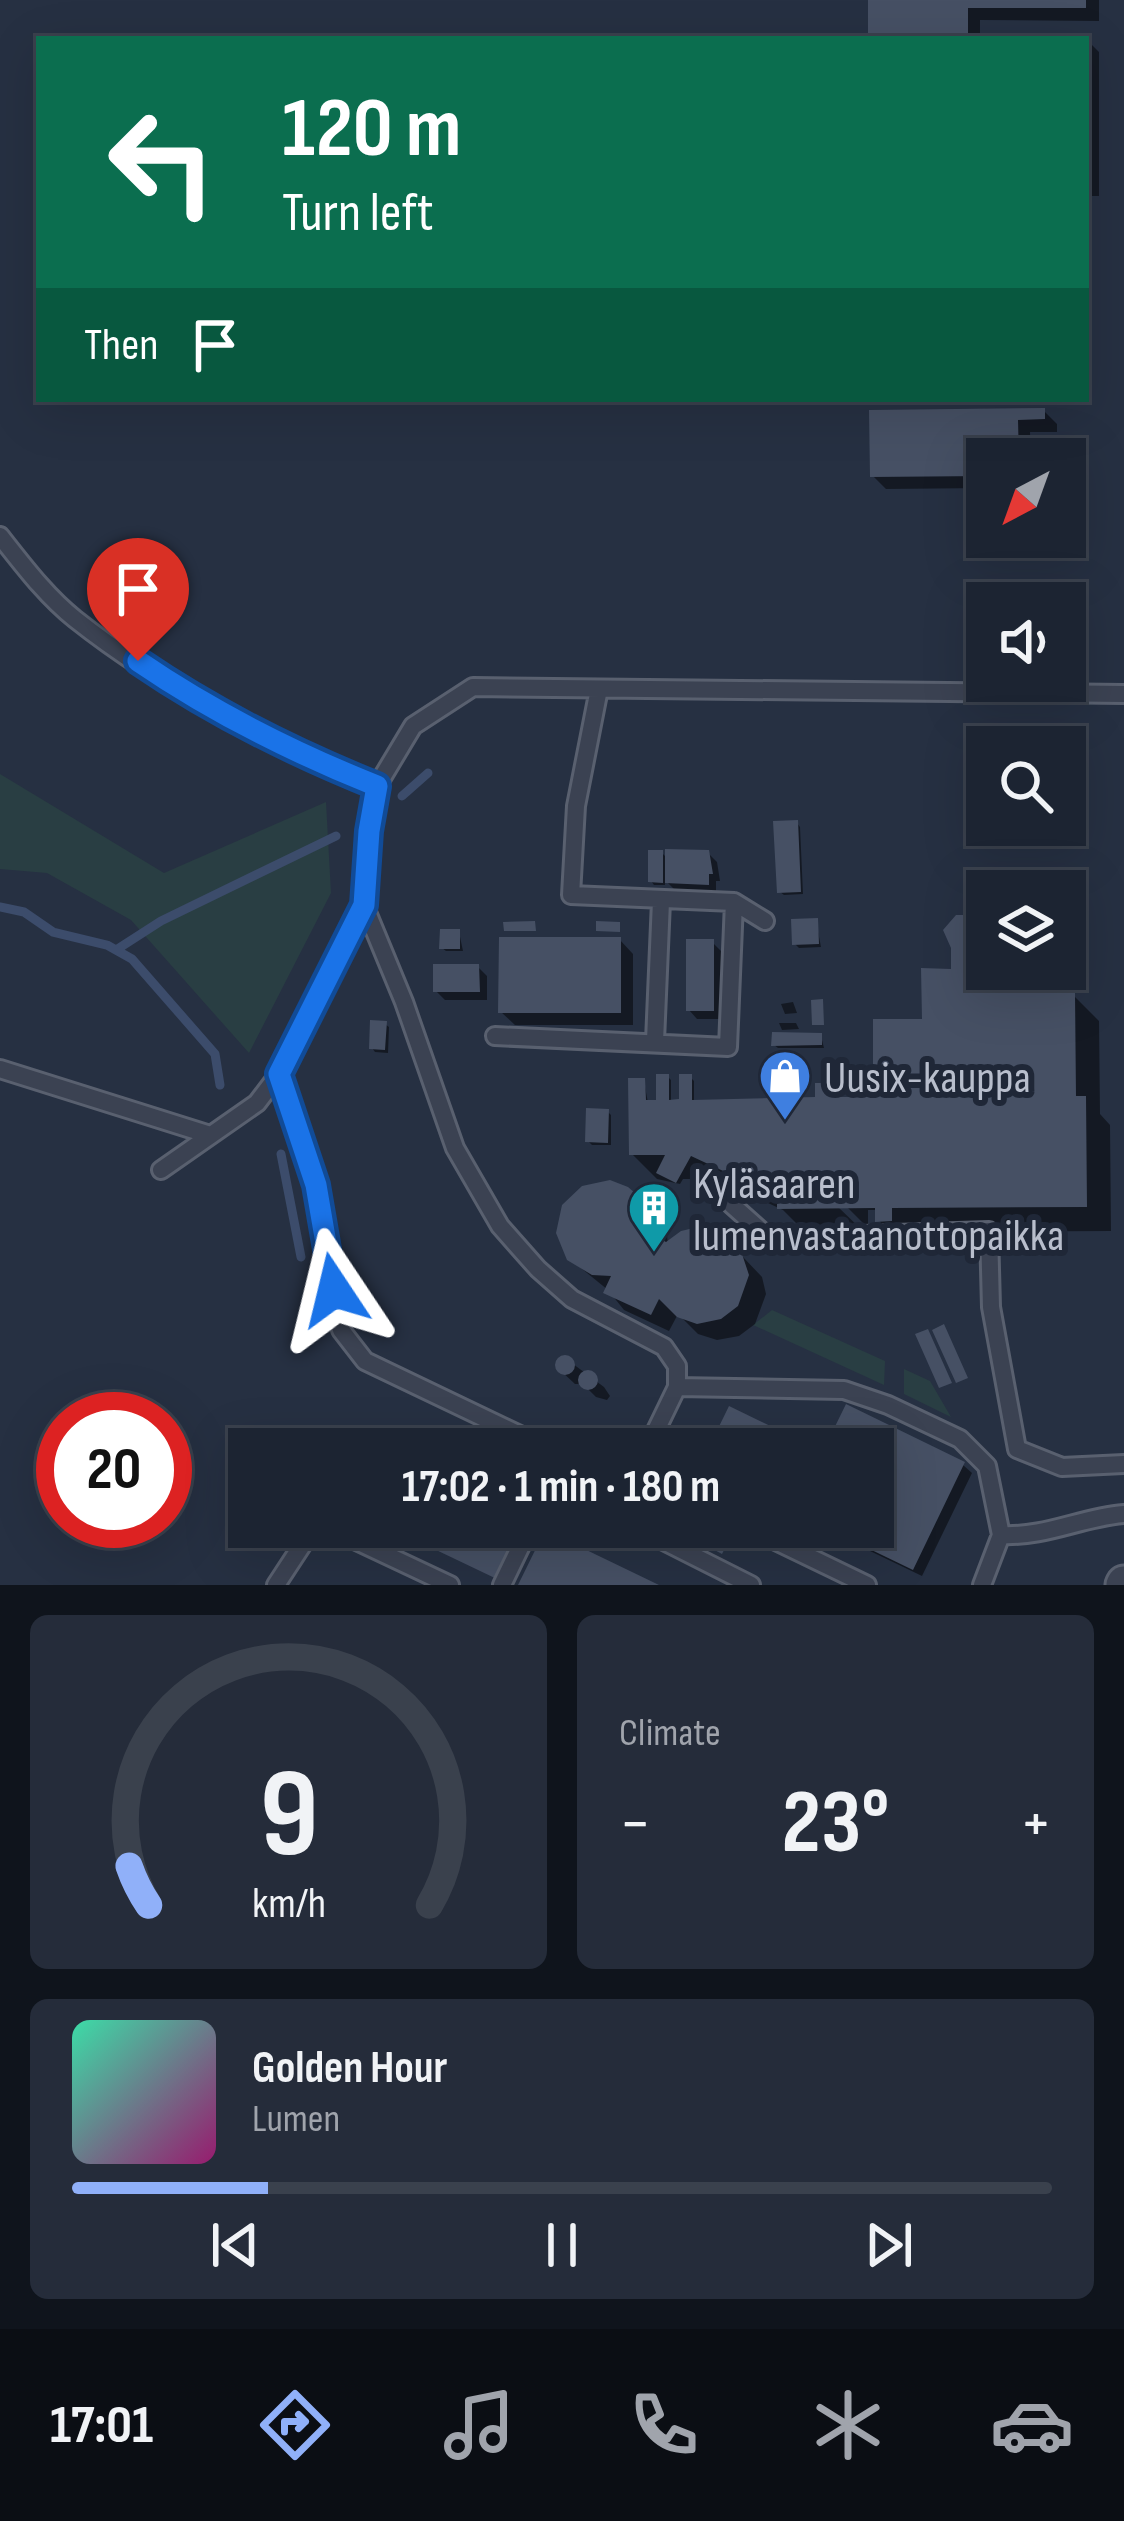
<!DOCTYPE html>
<html lang="en">
<head>
<meta charset="utf-8">
<style>
  :root { --surface:#1c2432; --page:#252c3a; --text:#f1f3f6; --muted:#a0a4ac; --line:#3a414d; --accent:#90b0f9 }
  body { margin:0; font-family:"Sofia Sans Condensed",sans-serif; background:var(--page); color:var(--text); height:100vh; display:flex; flex-direction:column; font-size:45px; white-space:nowrap }
  * { box-sizing:border-box; margin:0 }
  p { font-size:39px; color:var(--muted) }
  .icon { flex:none; width:66px; height:66px; fill:none; stroke:currentColor; stroke-width:2; stroke-linecap:round; stroke-linejoin:round }
  .map { position:relative; height:1585px; overflow:hidden }
  .panel { display:flex; flex-direction:column; gap:30px; padding:30px; background:#0f141c; flex:1 }
  .panel>* { flex:none }
  .hud { position:absolute; left:36px; top:36px; width:1053px; height:366px; border-radius:0px; box-shadow:0 12px 48px #0002,0 0 0 3px var(--line); background:#0b6e4f; color:#fff; overflow:hidden }
  .needle { width:78px; rotate:221deg }
  .fabs { position:absolute; left:966px; top:438px; display:grid; gap:24px }
  .fabs a { display:grid; place-items:center; width:120px; height:120px; border-radius:0px; background:var(--surface); box-shadow:0 12px 48px #0002,0 0 0 3px var(--line); font-size:60px }
  .speed { position:absolute; left:36px; top:1392px; display:flex; gap:24px; font-size:60px; font-weight:700; text-align:center }
  .speed>* { display:grid; place-content:center; width:156px; height:156px; border-radius:50%; background:var(--surface); box-shadow:0 12px 48px #0002,0 0 0 3px var(--line); line-height:1 }
  .speed .limit { border:18px solid #d22; background:#fff; color:#111 }
  .pin { position:absolute; display:grid; place-items:center; width:102px; height:102px; color:#fff; margin:-123px -51px; border-radius:50% 50% 50% 0; rotate:-45deg; box-shadow:0 0 12px #0007 }
  .pin .icon { rotate:45deg }
  .me { position:absolute; width:132px; margin:-66px; rotate:350deg; stroke-linejoin:round; filter:drop-shadow(0 0 9px #0008) }
  .turn { display:flex; align-items:center; gap:42px; height:252px; padding:0 48px; font-size:54px }
  .turn .icon { width:156px; height:156px; stroke-width:2.5 }
  .turn b { display:block; font-size:84px; line-height:102px }
  .then { display:flex; align-items:center; height:114px; padding:0 48px; background:#0003; gap:24px; font-size:45px }
  .big { font-size:90px; font-weight:700; line-height:1.1 }
  .panel .card { flex:1; display:flex; flex-direction:column; justify-content:center; gap:18px; min-width:0; padding:0 42px; border-radius:18px; background:var(--page) }
  .panel .dial { align-items:center; gap:0 }
  .dial svg { height:312px; overflow:visible; fill:none; stroke:var(--line); stroke-width:7; stroke-linecap:round; text-anchor:middle }
  .dial text { fill:var(--text); stroke:none }
  .song { display:flex; align-items:center; gap:36px }
  .cover { width:144px; height:144px; border-radius:18px; background:linear-gradient(135deg,hsl(160 70% 55%),hsl(320 70% 35%)) }
  .played { height:12px; border-radius:6px; background:linear-gradient(90deg,var(--accent) 20%,var(--line) 20%) }
  .keys { display:flex; justify-content:space-around; direction:ltr }
  .heat { display:flex; justify-content:space-between; align-items:center; font-size:66px; direction:ltr }
  .panel .tiles { flex:1; display:grid; gap:30px; grid-template-columns:1fr 1fr }
  .card:last-child { grid-column:span 2 }
  .trip { position:absolute; left:228px; top:1428px; width:666px; height:120px; border-radius:0px; background:var(--surface); box-shadow:0 12px 48px #0002,0 0 0 3px var(--line); font-weight:700; line-height:120px; text-align:center }
  .dock { display:flex; height:192px; justify-content:space-around; align-items:center; background:#0b0e14; color:var(--muted) }
  .dock .icon { width:84px; height:84px }
  .dock .active { color:var(--accent) }
  .dock b { font-size:54px; color:var(--text) }
  .map>svg:first-child { display:block }
</style>
</head>
<body>
<div class="map">
<svg width="1124" height="1585" viewBox="0 0 1124 1585">
  <rect width="100%" height="100%" fill="#263042"/>
  <path fill="#293e43" d="M0 774 164 873 326 802 331 893 249 1053 131 920 47 873 0 869Z
    M772 1310 885 1361 884 1385 753 1325Z
    M904 1369 930 1381 951 1417 904 1394Z"/>
  <path fill="#0007" d="M871 0H1099V21L980 20V39H871Z
    M1086 39 1099 52V196H1086Z
    M1044 411 1057 424V432H1030L1031 459H987V488L886 489 873 476 872 413Z
    M797 823 800 827 803 894 784 895 780 892Z
    M662 853 668 859 708 853 717 862 720 881H716V892L676 891 665 880V885H654L651 881Z
    M1065 911 1082 914 1083 986 1055 987 1051 983V969H1065Z
    M968 918 987 937V969H1003L1029 996H1074L1099 1021 1100 1114 1110 1125 1111 1231 916 1232V1246H904L878 1220V1210H868V1228L845 1205H836L864 1232 806 1233 783 1210 717 1179 712 1188 693 1179H683L680 1184 657 1179 632 1154 644 1081 648 1103H659L668 1077 671 1080V1102H682L690 1077 694 1081V1102L823 1100 830 1086 834 1100H876L954 972Z
    M816 921 821 947 799 948 795 944Z
    M459 932 463 951H446L442 948Z
    M620 940 633 954V1025H515L501 1012Z
    M712 942 721 951V1019H697L689 1010Z
    M478 967 487 976V1000H445L436 991Z
    M793 1002 797 1013 785 1014 781 1004Z
    M779 1023H796L799 1029 782 1030Z
    M385 1024 389 1027 388 1053 375 1052 372 1048Z
    M821 1036 824 1048H778L774 1045Z
    M800 1063 803 1074 770 1078 767 1075Z
    M608 1112 611 1115V1145H592L588 1141Z
    M633 1195 653 1214 667 1236 668 1244 723 1236 762 1277 766 1294 755 1324 739 1336 717 1340 698 1334 678 1314 669 1331 624 1310 608 1290 576 1264Z
    M565 1358 604 1387 610 1396 607 1400 596 1397 583 1384H575L561 1371 559 1363Z
    M847 1408 963 1465 972 1473 922 1576 820 1527H873V1449H827Z
    M353 1440 372 1449H349Z"/>
  <g fill="none" stroke-linecap="round" stroke-linejoin="round">
    <path stroke="#3c4c6b" stroke-width="9" d="M402 796 428 773
      M0 907 24 912 53 932 107 945 132 959 215 1054 220 1085
      M116 950 161 921 336 836
      M281 1154 301 1257"/>
  </g>
  <path fill="#465064" d="M868 0H1086V8H968V39H868Z
    M1045 408V419L1018 420 1019 459H987V476L870 477 869 410Z
    M798 820 801 892 777 893 773 821Z
    M665 849 709 850 713 874H709V885L665 883Z
    M648 850H663V883L648 882Z
    M1065 908H1080L1081 984H1048V969H1065Z
    M956 915H969L980 924 981 937 974 949V967L1004 969 1005 993H1075L1076 1096H1086L1087 1207 892 1208V1221L875 1222V1208L777 1209V1196L691 1156 676 1183 656 1173 665 1155H629L628 1078H645L646 1100H656V1074H669V1100L679 1099V1074H692V1100L815 1097V1083H831L832 1097H873V1019H922L921 968 951 969V948L943 930Z
    M818 918 819 944 792 945 791 919Z
    M535 921 536 931H504L503 922Z
    M596 921 620 922V932L596 931Z
    M440 929H460V949H439Z
    M499 937H621V1013H498Z
    M686 939H714V1011H686Z
    M433 964H479L480 992H433Z
    M823 999 824 1025H812L811 1000Z
    M370 1020 387 1021 385 1050 369 1049Z
    M772 1032 822 1033V1045L771 1046Z
    M801 1060V1071L764 1076V1062Z
    M586 1108 609 1109 608 1143 585 1142Z
    M610 1180 628 1187 642 1199 651 1216 652 1234 666 1242 681 1231 698 1227 724 1233 739 1245 749 1275 738 1306 721 1319 697 1324 677 1317 659 1299 651 1315 603 1293 611 1276 592 1275 567 1260 556 1233 562 1205 582 1186Z
    M944 1324 968 1378 956 1383 932 1330Z
    M928 1329 952 1383 939 1388 915 1334Z
    M555 1365a10 10 0 1 1 20 0a10 10 0 1 1-20 0Z
    M578 1380a10 10 0 1 1 20 0a10 10 0 1 1-20 0Z
    M846 1404 965 1462 913 1570 824 1527H873V1449H824Z
    M729 1406 789 1435 818 1449H708Z
    M388 1527H524L499 1580Z
    M718 1529 731 1536 722 1554 709 1547Z
    M545 1530 659 1585H518Z"/>
  <g fill="none" stroke-linecap="round" stroke-linejoin="round">
    <g stroke="#59606f" stroke-width="22">
      <path id="service" d="M0 536C23 565 46 596 75 619 166 691 271 743 377 786
        M599 689 576 806 571 895 734 902 765 921
        M495 1036 728 1047 734 902
        M655 1041 661 901
        M0 1069 210 1135
        M279 1074 316 1185 341 1330 365 1361 549 1449
        M161 1170 257 1103 279 1074 364 905
        M732 1205 769 1238 989 1231 991 1307 1017 1449 1062 1467 1124 1464
        M677 1387V1366L664 1347 572 1299 538 1269 500 1226 455 1148 404 1002 364 905 369 831 377 786 413 726 473 687 1124 694
        M647 1449 677 1387 844 1390 888 1405 960 1439 987 1466 1001 1535
        M327 1527 450 1585
        M636 1527 751 1585
        M747 1527 867 1585
        M276 1585 314 1527
        M502 1585 530 1527
        M982 1585 1001 1535C1047 1537 1079 1518 1124 1514"/>
    </g>
    <g stroke="#59606f" stroke-width="39">
      <path id="minor" d="M1123 1585 1124 1583"/>
    </g>
    <use href="#service" stroke="#3b4252" stroke-width="16"/>
    <use href="#minor" stroke="#3b4252" stroke-width="33"/>
  </g>
  <g fill="none" stroke-linecap="round" stroke-linejoin="round">
    <g stroke="#114b97" stroke-width="30">
      <path id="route" d="M138 661C214 713 292 752 377 786L369 831 364 905 279 1074 316 1185 334 1290"/>
    </g>
    <use href="#route" stroke="#1a73e8" stroke-width="21"/>
  </g>
  <defs>
    <g id="shop-pin" transform="scale(2.7)"><path d="M0 17L-7.5 6A9.5 9.5 0 1 1 7.5 6Z" fill="#3f7fe0" stroke="#1f2737"/><path d="M-5-2.5h2.3a2.7 3.5 0 0 1 5.4 0H5L5.5 6h-11ZM-1.5-2.5h3a1.5 2.3 0 0 0-3 0Z" fill="#fff"/></g>
    <g id="building-pin" transform="scale(2.7)"><path d="M0 17L-7.5 6A9.5 9.5 0 1 1 7.5 6Z" fill="#0f9aa8" stroke="#1f2737"/><path d="M-4-6H4V6H1V3H-1V6H-4ZM-2.5-4.3h1.7v1.8h-1.7ZM.8-4.3h1.7v1.8H.8ZM-2.5-1h1.7V.8h-1.7ZM.8-1h1.7V.8H.8Z" fill="#fff"/></g>
  </defs>
  <g fill-rule="evenodd">
    <use href="#shop-pin" x="785" y="1076"/>
    <use href="#building-pin" x="654" y="1208"/>
  </g>
  <g text-anchor="middle" stroke-width="12" stroke-linejoin="round" paint-order="stroke">
    <g font-size="45" fill="#b8becc" stroke="#1f2737" text-anchor="start">
      <text x="824" y="1092">Uusix-kauppa</text>
      <text x="693" y="1198">Kyläsaaren<tspan x="693" dy="52">lumenvastaanottopaikka</tspan></text>
    </g>
  </g>
</svg>
<div class="fabs">
<a><svg class="needle" viewBox="-14 -14 28 28"><path d="M0-13l5 13h-10z" fill="#e53935"/><path d="M0 13l5-13h-10z" fill="#a0a4ac"/></svg></a>
<a><svg class="icon" aria-label="sound" viewBox="0 0 24 24"><path d="M4 9h4l5-4v14l-5-4H4zM17 9q2 3 0 6"/></svg></a>
<a><svg class="icon" aria-label="search" viewBox="0 0 24 24"><circle cx="10" cy="10" r="6"/><path d="M15 15l6 6"/></svg></a>
<a><svg class="icon" aria-label="layers" viewBox="0 0 24 24"><path d="M12 4l9 5-9 5-9-5zM3 14l9 5 9-5"/></svg></a>
</div>
<div class="speed"><div class="limit">20</div></div>
<div class="pin" style="left:138px;top:661px;background:#d93025"><svg class="icon" aria-label="arrive" viewBox="0 0 24 24"><path d="M6 21V4h12l-3 4 3 4H6"/></svg></div>
<svg class="me" style="left:334px;top:1290px" viewBox="-20 -20 40 40"><path d="M0-17L14 15 0 8-14 15z" fill="#1a73e8" stroke="#fff" stroke-width="4"/></svg>
<div class="trip">17:02 · 1 min · 180 m</div>
<div class="hud">
<div class="turn"><svg class="icon" aria-label="left" viewBox="0 0 24 24"><path d="M17 20v-9H6M10 6l-5 5 5 5"/></svg><div><b>120 m</b>Turn left</div></div>
<div class="then">Then<svg class="icon" aria-label="arrive" viewBox="0 0 24 24"><path d="M6 21V4h12l-3 4 3 4H6"/></svg></div>
</div>
</div>
<section class="panel">
<div class="tiles">
<div class="card dial"><svg viewBox="0 0 100 80">
<path d="M14 69A42 42 0 1 1 86 69"/>
<path d="M14 69A42 42 0 0 1 9 59" stroke="#90b0f9"/>
<text x="50" y="56" font-size="32" font-weight="700">9</text>
<text x="50" y="72" font-size="11">km/h</text>
</svg></div>
<div class="card"><p>Climate</p>
<div class="heat"><a>−</a><b class="big">23°</b><a>+</a></div>
</div>
<div class="card">
<div class="song"><i class="cover"></i><div><b>Golden Hour</b><p>Lumen</p></div></div>
<div class="played"></div>
<div class="keys"><svg class="icon" aria-label="previous" viewBox="0 0 24 24"><path d="M18 5L8 12l10 7zM5 5v14"/></svg><svg class="icon" aria-label="pause" viewBox="0 0 24 24"><path d="M8 5v14M16 5v14"/></svg><svg class="icon" aria-label="next" viewBox="0 0 24 24"><path d="M6 5l10 7-10 7zM19 5v14"/></svg></div>
</div>
</div>
</section>
<nav class="dock">
<b>17:01</b>
<svg class="icon active" aria-label="directions" viewBox="0 0 24 24"><path d="M12 3l9 9-9 9-9-9zM9 14v-3h6M13 9l2 2-2 2"/></svg>
<svg class="icon" aria-label="music" viewBox="0 0 24 24"><path d="M9 18V5l10-2v13"/><circle cx="6" cy="18" r="3"/><circle cx="16" cy="16" r="3"/></svg>
<svg class="icon" aria-label="phone" viewBox="0 0 24 24"><path d="M5 4h4l2 5-3 2q2 4 5 5l2-3 5 2v4C11 20 4 13 5 4z"/></svg>
<svg class="icon" aria-label="climate" viewBox="0 0 24 24"><path d="M12 3v18M4 7l16 10M4 17L20 7"/></svg>
<svg class="icon" aria-label="car" viewBox="0 0 24 24"><path d="M5 17H2v-5l4-1 3-4h7l3 4 3 1v5h-3M9 17h6M6 11h13"/><circle cx="7" cy="17" r="2"/><circle cx="17" cy="17" r="2"/></svg>
</nav>
</body>
</html>
